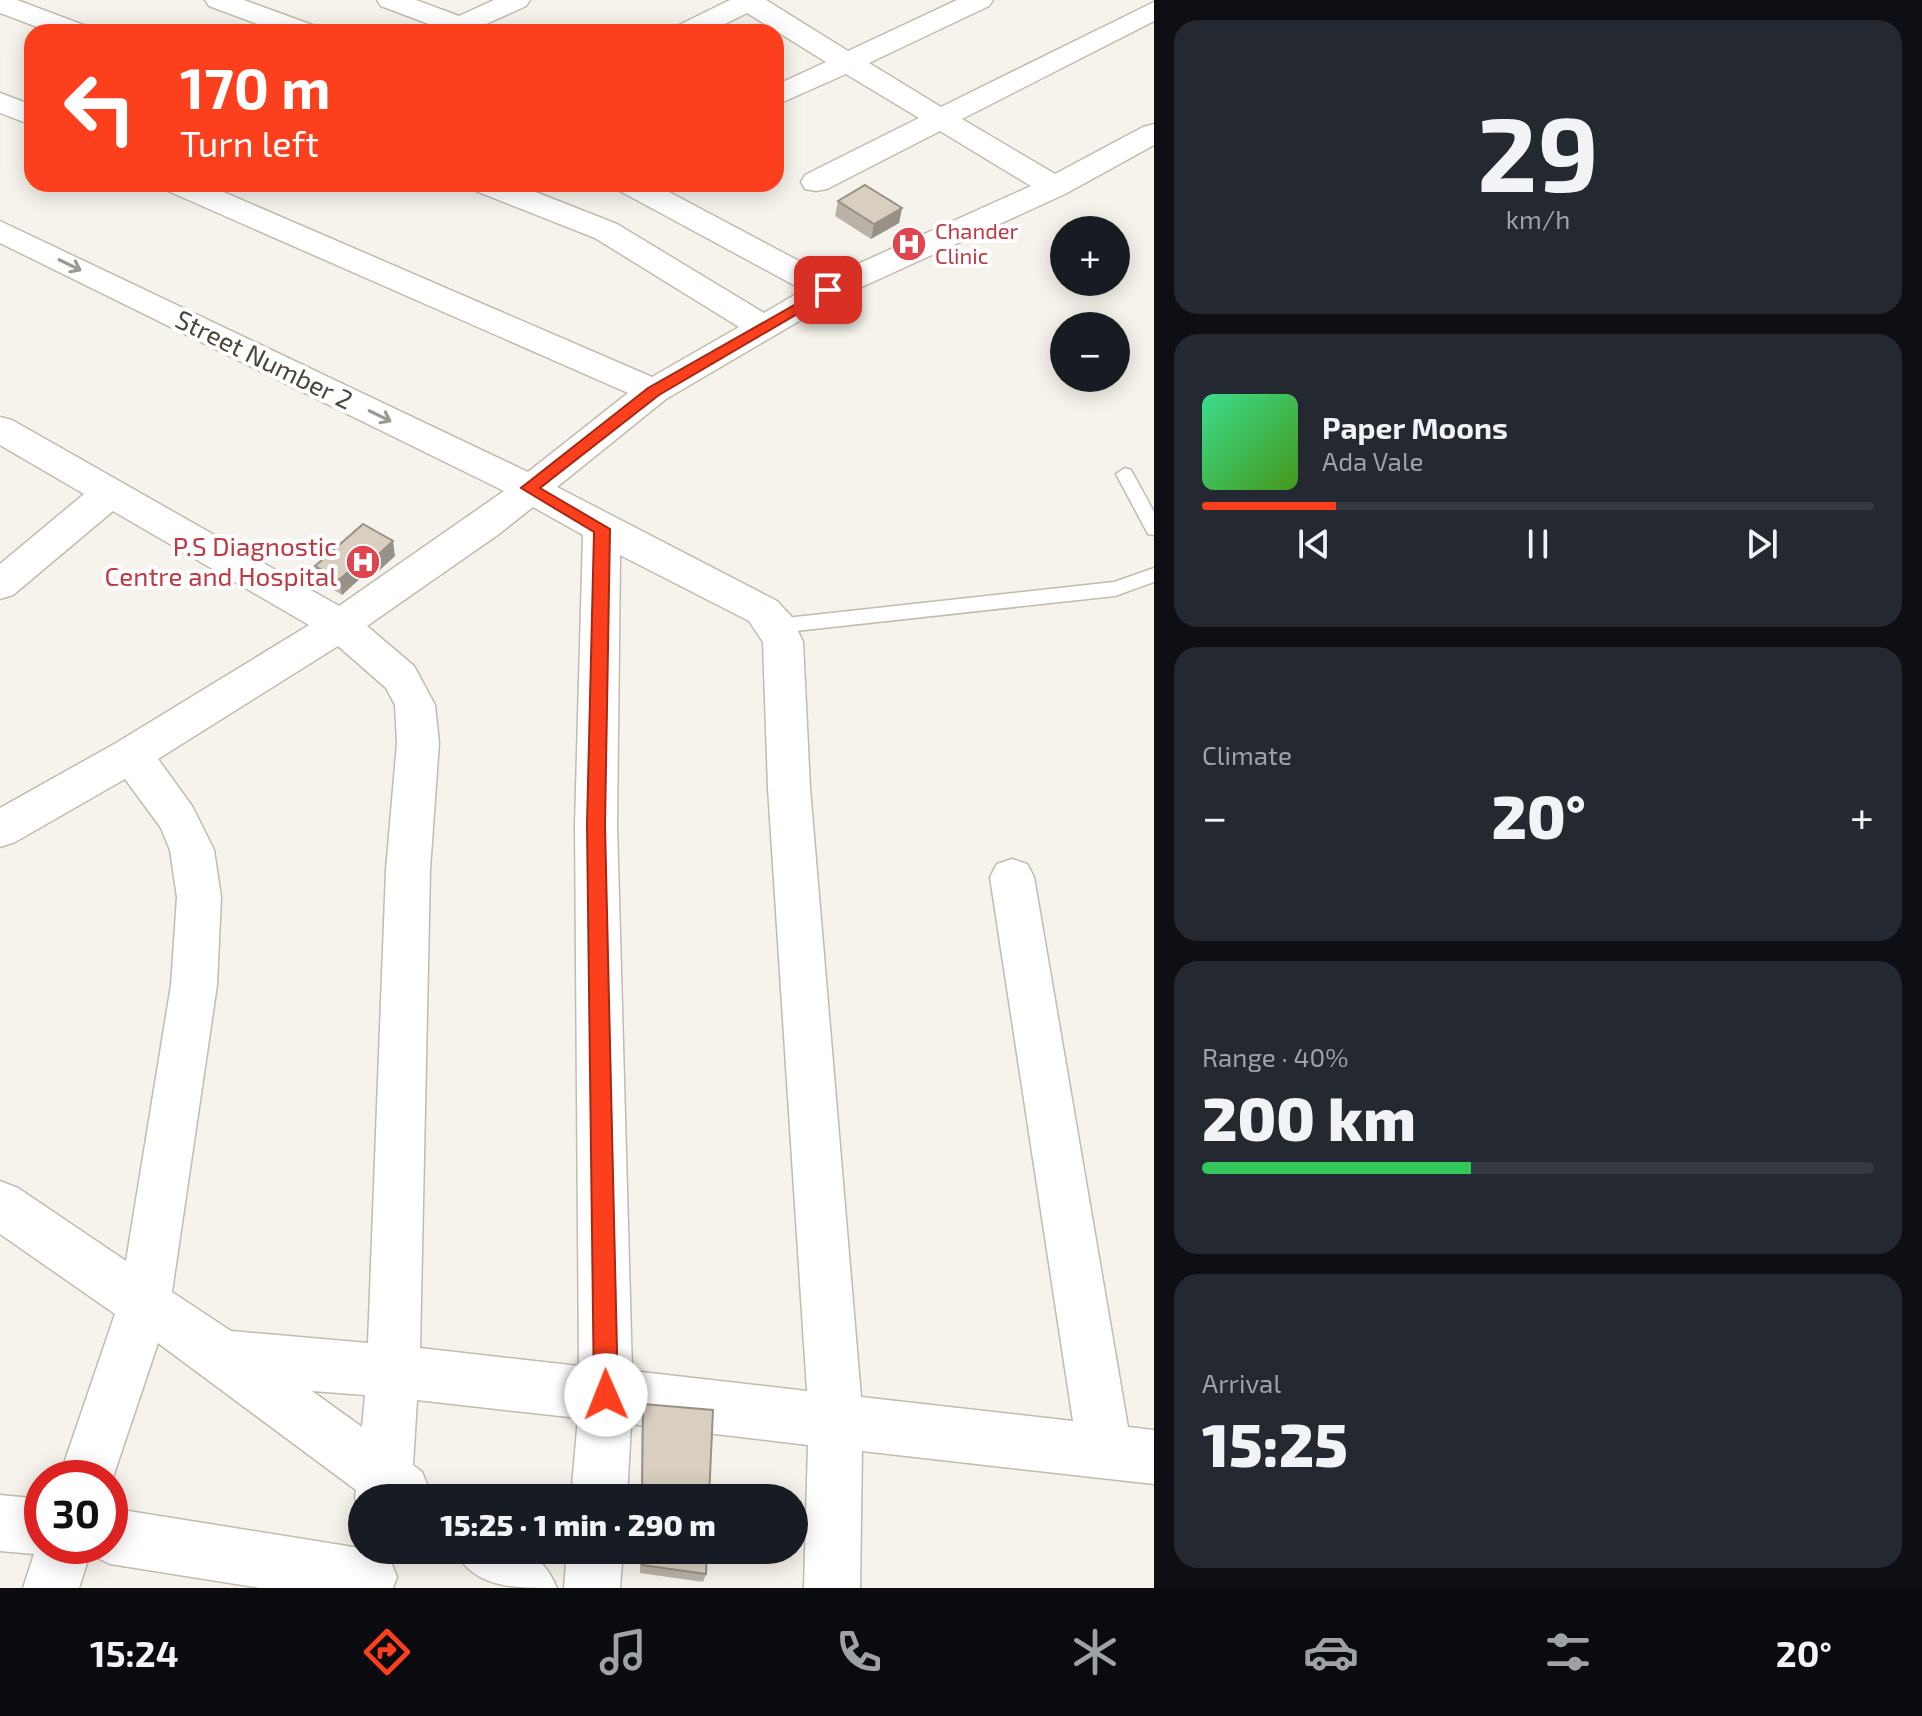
<!DOCTYPE html>
<html lang="en">
<head>
<meta charset="utf-8">
<style>
  :root { --surface:#171b24; --page:#242831; --text:#f1f3f6; --muted:#9ea1a6; --line:#363941; --accent:#fc3f1d }
  body { margin:0; font-family:"Exo 2",sans-serif; background:var(--page); color:var(--text); height:100vh; display:flex; flex-direction:column; font-size:30px; white-space:nowrap }
  * { box-sizing:border-box; margin:0 }
  p { font-size:26px; color:var(--muted) }
  .icon { flex:none; width:44px; height:44px; fill:none; stroke:currentColor; stroke-width:2; stroke-linecap:round; stroke-linejoin:round }
  .map { position:relative; flex:1; overflow:hidden }
  .side { display:flex; flex-direction:column; gap:20px; padding:20px; background:#0d0f14; width:768px }
  .side>* { flex:none }
  .banner { position:absolute; left:24px; top:24px; width:760px; height:168px; border-radius:24px; box-shadow:0 4px 20px #0003; background:#fc3f1d; color:#fff; overflow:hidden }
  .controls { position:absolute; left:1050px; top:216px; display:grid; gap:16px }
  .controls a { display:grid; place-items:center; width:80px; height:80px; border-radius:50%; background:var(--surface); box-shadow:0 4px 20px #0003; font-size:40px }
  .speed { position:absolute; left:24px; top:1460px; display:flex; gap:16px; font-size:40px; font-weight:700; text-align:center }
  .speed>* { display:grid; place-content:center; width:104px; height:104px; border-radius:50%; background:var(--surface); box-shadow:0 4px 20px #0003; line-height:1 }
  .speed .limit { border:12px solid #d22; background:#fff; color:#111 }
  .pin { position:absolute; display:grid; place-items:center; width:68px; height:68px; color:#fff; margin:-34px; border-radius:16px; box-shadow:0 4px 12px #0006 }
  .me { position:absolute; width:88px; margin:-44px; rotate:359deg; stroke-linejoin:round; filter:drop-shadow(0 0 6px #0008) }
  .turn { display:flex; align-items:center; gap:28px; height:168px; padding:0 24px; font-size:36px }
  .turn .icon { width:104px; height:104px; stroke-width:2.5 }
  .turn b { display:block; font-size:56px; line-height:68px }
  .big { font-size:60px; font-weight:800; line-height:1.1 }
  .side .widget { flex:1; display:flex; flex-direction:column; justify-content:center; gap:12px; min-width:0; padding:0 28px; border-radius:24px; background:var(--page) }
  .side .dial { align-items:center; gap:0 }
  .dial b { font-size:104px; line-height:1 }
  .song { display:flex; align-items:center; gap:24px }
  .cover { width:96px; height:96px; border-radius:12px; background:linear-gradient(135deg,hsl(150 70% 55%),hsl(100 70% 35%)) }
  .played { height:8px; border-radius:4px; background:linear-gradient(90deg,var(--accent) 20%,var(--line) 20%) }
  .keys { display:flex; justify-content:space-around; direction:ltr }
  .heat { display:flex; justify-content:space-between; align-items:center; font-size:44px; direction:ltr }
  .charge { height:12px; border-radius:6px; background:linear-gradient(90deg,#34c759 40%,var(--line) 0) }
  .trip { position:absolute; left:348px; top:1484px; width:460px; height:80px; border-radius:40px; background:var(--surface); box-shadow:0 4px 20px #0003; font-weight:800; line-height:80px; text-align:center }
  .dock { display:flex; height:128px; justify-content:space-around; align-items:center; background:#090b0e; color:var(--muted) }
  .dock .icon { width:56px; height:56px }
  .dock .on { color:var(--accent) }
  .dock b { font-size:36px; color:var(--text) }
  main { display:flex; flex:1; min-height:0 }
  .map>svg:first-child { display:block }
</style>
</head>
<body>
<main>
<div class="map">
<svg width="1154" height="1588" viewBox="0 0 1154 1588">
  <rect width="100%" height="100%" fill="#f6f3ec"/>
  <g fill="none" stroke-linecap="round" stroke-linejoin="round">
    <g stroke="#c2bbae" stroke-width="3">
      <path id="lane" d="M1125 468 1131 470 1154 512V535L1148 534 1116 474Z
        M1154 568V582L1115 596 777 633 768 626 777 619 1114 582Z"/>
    </g>
    <g stroke="#c2bbae" stroke-width="3">
      <path id="street" d="M0 0H17L86 26 90 32H51L0 13Z
        M205 0H244L315 26 319 32H279L209 6Z
        M377 0H416L459 16 494 0H530L526 6 484 25 490 32H450L381 6Z
        M730 0H766L848 51 957 0H993L989 6 869 63 941 107 1154 2V21L962 119 1055 174 1143 127 1154 124V145L1065 194 840 297 666 399 557 487 777 601 791 616 803 642 810 788 861 1397 1073 1421 990 877 997 864 1012 859 1027 864 1034 877 1128 1427 1154 1430V1484L862 1451 860 1588H804L808 1445 631 1424 627 1498H571L578 1418 417 1400 413 1465 422 1472 430 1491 428 1498H362V1514L355 1498 356 1490 158 1343 110 1486V1478H59L115 1314 0 1234V1181L18 1188 126 1261 171 985 177 897 170 850 161 828 125 779 15 842 0 847V808L116 743 309 625 113 511 13 595 0 599V564L84 494 0 445V417L12 420 339 606 504 491 0 243V221L528 472 628 393 168 191 164 184H205L652 377 739 327 595 238 476 191 472 184H515L617 224 764 313 803 290 620 191 616 184H654L829 277 1031 186 940 131 827 189 816 191 805 189 801 182 805 175 919 118 846 74 776 105V85L826 62 747 13 709 32H673L677 26ZM533 507 583 535 575 825 579 1366 420 1348 430 870 439 743 435 705 414 666 367 626 499 534ZM620 555 749 621 763 642 768 788 807 1391 632 1371 617 825ZM338 646 386 688 395 705 397 743 386 870 368 1343 231 1331 172 1292 217 985 221 897 214 850 192 806 158 759ZM312 1391 365 1395 362 1427Z
        M0 93 32 105V125L0 113Z
        M0 1495 42 1499V1546H110V1508L372 1550 389 1557 397 1577 393 1588H261L110 1564 90 1554 79 1588H23L34 1554 0 1551Z
        M454 1550C501 1550 536 1537 557 1588 510 1588 475 1588 454 1550Z
        M567 1550H623L620 1588H564Z"/>
    </g>
    <use href="#lane" fill="#fff" fill-rule="evenodd"/>
    <use href="#street" fill="#fff" fill-rule="evenodd"/>
  </g>
  <path fill="#bab2a6" d="M838 201 902 208 899 223 871 239 835 216Z
    M363 524 395 556 372 577 366 573 342 595 318 580 315 566Z
    M643 1404 709 1498H641L642 1415Z
    M640 1550H707L706 1574 703 1582 640 1573Z"/>
  <path fill="#979187" d="M902 208 899 223 871 239 874 224Z
    M393 541 395 556 372 577 370 562Z
    M363 559 366 573 342 595 339 580Z"/>
  <path fill="#d8cfc1" stroke="#979187" stroke-width="2" d="M865 185 902 208 874 224 838 201Z
    M363 524 393 541 370 562 363 559 339 580 315 566Z
    M643 1404 713 1410 709 1498H642Z
    M642 1550H707L706 1574 642 1565Z"/>
  <defs><path id="oneway-shaft" d="M-6 0H5M1.5-3L5.5 0L1.5 3" fill="none" stroke-width="1.6" stroke-linecap="round" stroke-linejoin="round" transform="scale(2)"/></defs>
  <g stroke="#9c9892">
    <use href="#oneway-shaft" transform="translate(70 265) rotate(26)"/>
    <use href="#oneway-shaft" transform="translate(380 416) rotate(26)"/>
  </g>
  <path fill="#fc3f1d" stroke="#a42913" stroke-width="2" d="M828 286 835 290 833 293 659 395 540 488 610 529 605 825 618 1395 614 1403 606 1407 598 1403 594 1395 587 825 594 532 521 488 648 388Z"/>
  <defs>
    <g id="hospital-disc" transform="scale(1.8)"><circle r="9.5" fill="#e0444e" stroke="#fff"/><path d="M-5-5h3v3.5h4V-5h3V5h-3V1.5h-4V5h-3Z" fill="#fff"/></g>
  </defs>
  <g fill-rule="evenodd">
    <use href="#hospital-disc" x="909" y="244"/>
    <use href="#hospital-disc" x="363" y="562"/>
  </g>
  <g text-anchor="middle" stroke-width="8" stroke-linejoin="round" paint-order="stroke">
    <g font-size="22" fill="#be3a42" stroke="#fff" text-anchor="start">
      <text x="935" y="239">Chander<tspan x="935" dy="25">Clinic</tspan></text>
    </g>
    <g font-size="26" fill="#4b4439" stroke="#fff">
      <text transform="translate(264 360) rotate(26)" y="9">Street Number 2</text>
    </g>
    <g font-size="26" fill="#be3a42" stroke="#fff" text-anchor="end">
      <text x="337" y="556">P.S Diagnostic<tspan x="337" dy="30">Centre and Hospital</tspan></text>
    </g>
  </g>
</svg>
<div class="controls">
<a>+</a>
<a>−</a>
</div>
<div class="speed"><div class="limit">30</div></div>
<div class="pin" style="left:828px;top:290px;background:#d93025"><svg class="icon" aria-label="arrive" viewBox="0 0 24 24"><path d="M6 21V4h12l-3 4 3 4H6"/></svg></div>
<svg class="me" style="left:606px;top:1395px" viewBox="-20 -20 40 40"><circle r="19" fill="#fff"/><path d="M0-13L10 11 0 6-10 11z" fill="#fc3f1d"/></svg>
<div class="trip">15:25 · 1 min · 290 m</div>
<div class="banner">
<div class="turn"><svg class="icon" aria-label="left" viewBox="0 0 24 24"><path d="M17 20v-9H6M10 6l-5 5 5 5"/></svg><div><b>170 m</b>Turn left</div></div>
</div>
</div>
<section class="side">
<div class="widget dial"><b>29</b><p>km/h</p></div>
<div class="widget">
<div class="song"><i class="cover"></i><div><b>Paper Moons</b><p>Ada Vale</p></div></div>
<div class="played"></div>
<div class="keys"><svg class="icon" aria-label="previous" viewBox="0 0 24 24"><path d="M18 5L8 12l10 7zM5 5v14"/></svg><svg class="icon" aria-label="pause" viewBox="0 0 24 24"><path d="M8 5v14M16 5v14"/></svg><svg class="icon" aria-label="next" viewBox="0 0 24 24"><path d="M6 5l10 7-10 7zM19 5v14"/></svg></div>
</div>
<div class="widget"><p>Climate</p>
<div class="heat"><a>−</a><b class="big">20°</b><a>+</a></div>
</div>
<div class="widget"><p>Range · 40%</p><b class="big">200 km</b><div class="charge"></div></div>
<div class="widget"><p>Arrival</p><b class="big">15:25</b></div>
</section>
</main>
<nav class="dock">
<b>15:24</b>
<svg class="icon on" aria-label="directions" viewBox="0 0 24 24"><path d="M12 3l9 9-9 9-9-9zM9 14v-3h6M13 9l2 2-2 2"/></svg>
<svg class="icon" aria-label="music" viewBox="0 0 24 24"><path d="M9 18V5l10-2v13"/><circle cx="6" cy="18" r="3"/><circle cx="16" cy="16" r="3"/></svg>
<svg class="icon" aria-label="phone" viewBox="0 0 24 24"><path d="M5 4h4l2 5-3 2q2 4 5 5l2-3 5 2v4C11 20 4 13 5 4z"/></svg>
<svg class="icon" aria-label="climate" viewBox="0 0 24 24"><path d="M12 3v18M4 7l16 10M4 17L20 7"/></svg>
<svg class="icon" aria-label="car" viewBox="0 0 24 24"><path d="M5 17H2v-5l4-1 3-4h7l3 4 3 1v5h-3M9 17h6M6 11h13"/><circle cx="7" cy="17" r="2"/><circle cx="17" cy="17" r="2"/></svg>
<svg class="icon" aria-label="filters" viewBox="0 0 24 24"><path d="M4 7h16M4 17h16"/><circle cx="9" cy="7" r="2"/><circle cx="15" cy="17" r="2"/></svg>
<b>20°</b>
</nav>
</body>
</html>
